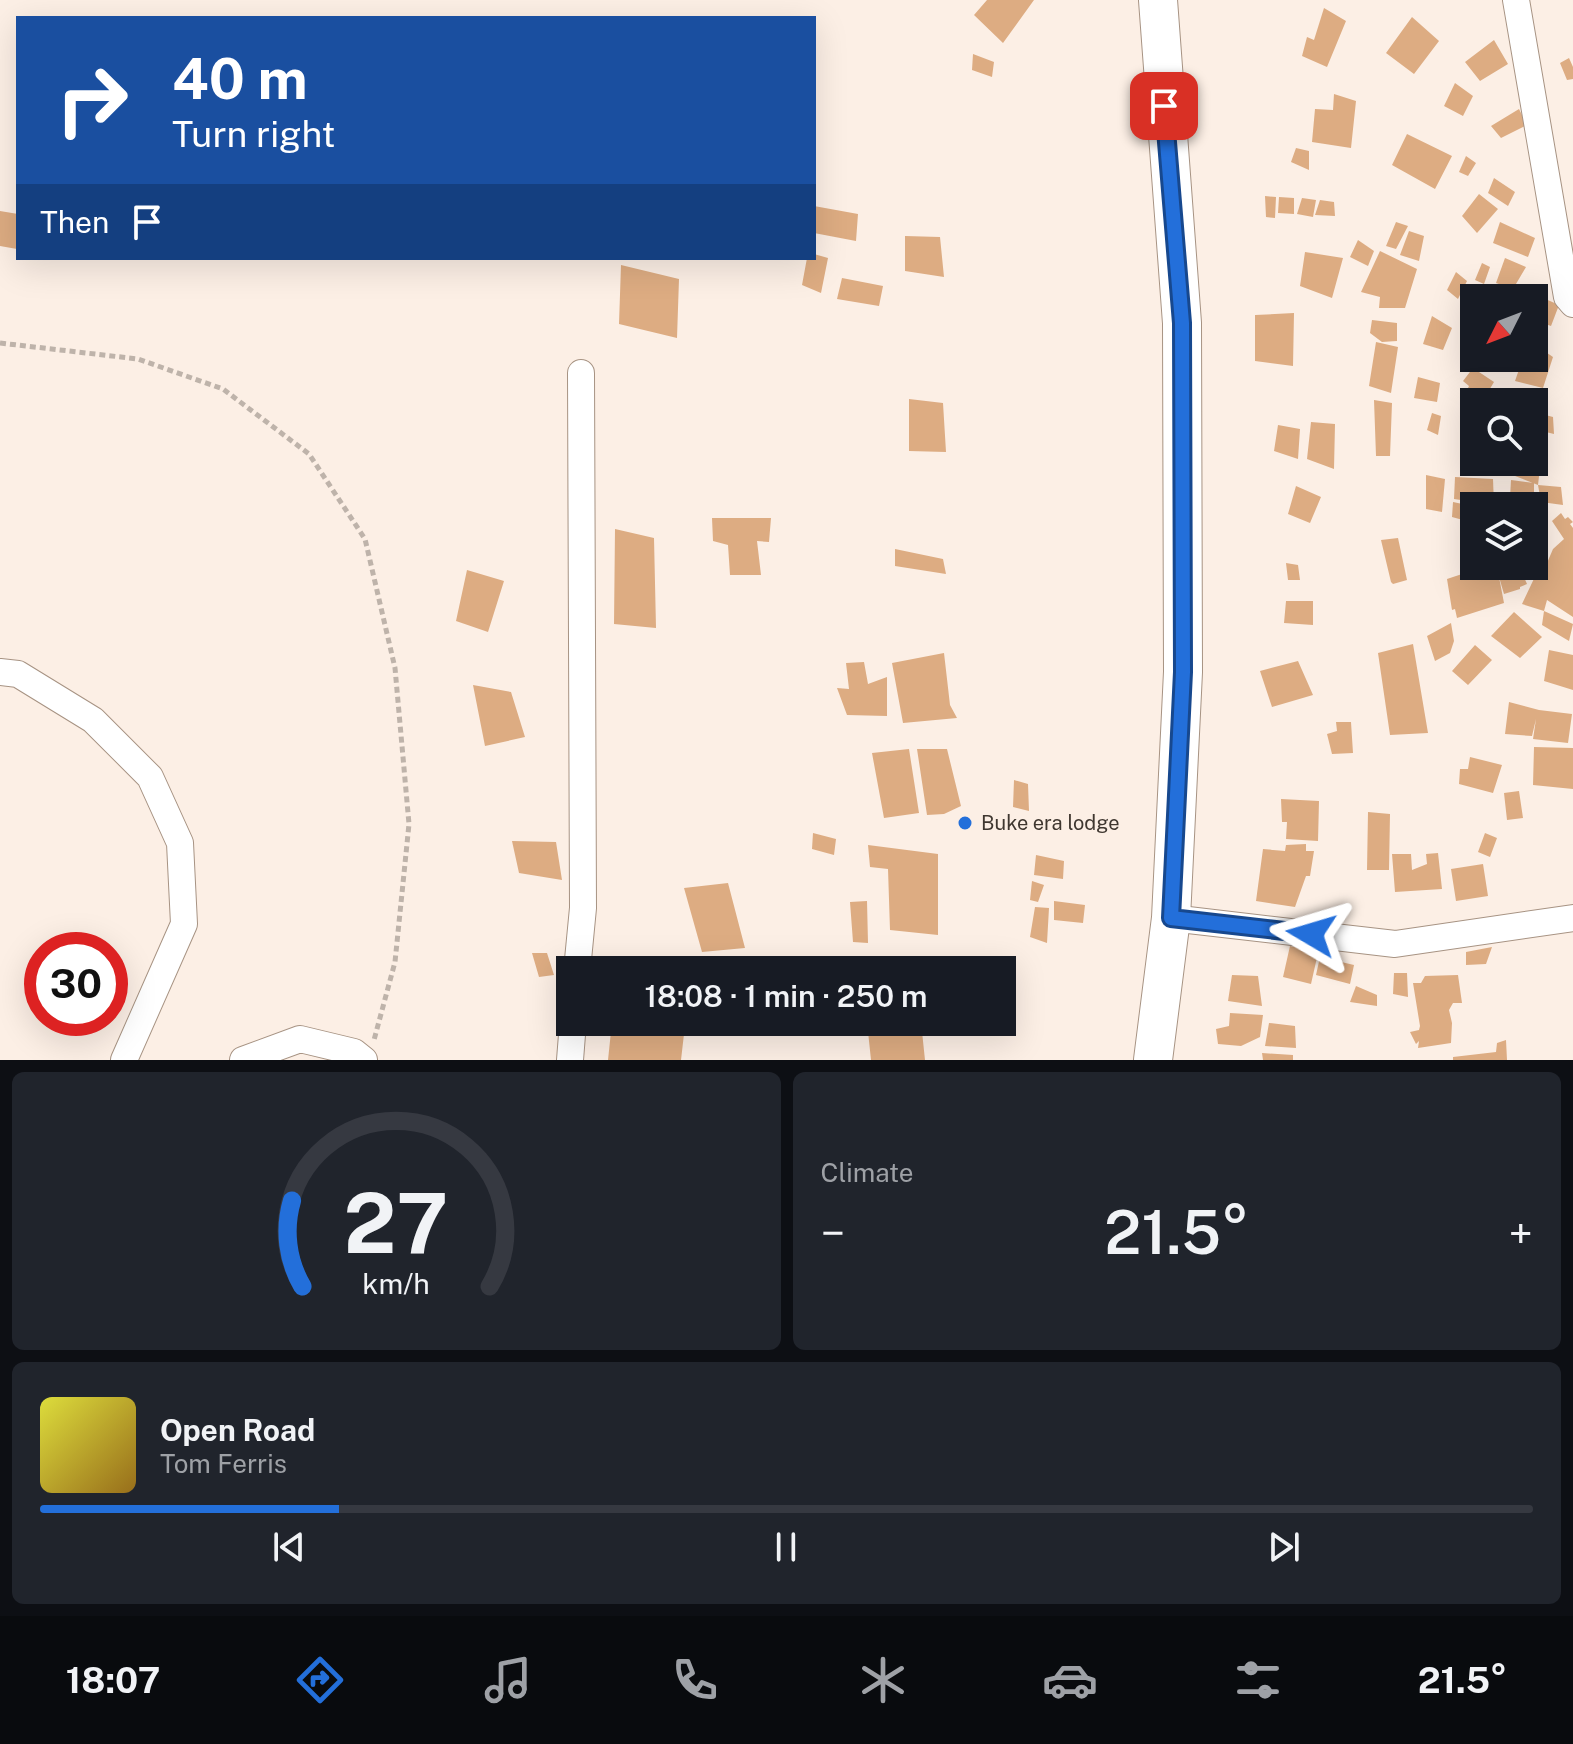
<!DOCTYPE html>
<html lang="en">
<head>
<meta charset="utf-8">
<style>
  :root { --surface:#171b24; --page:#20242c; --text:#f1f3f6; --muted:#9ea1a6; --line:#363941; --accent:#236fda }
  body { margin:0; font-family:"Public Sans",sans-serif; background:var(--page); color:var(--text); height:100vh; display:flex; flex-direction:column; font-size:30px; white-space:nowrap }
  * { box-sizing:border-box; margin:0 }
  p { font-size:26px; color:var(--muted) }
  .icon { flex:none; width:44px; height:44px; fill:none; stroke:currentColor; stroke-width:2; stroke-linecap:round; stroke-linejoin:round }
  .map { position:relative; height:1060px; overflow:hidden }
  .panel { display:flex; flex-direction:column; gap:12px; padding:12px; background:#0d0f14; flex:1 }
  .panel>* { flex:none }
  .guide { position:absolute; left:16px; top:16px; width:800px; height:244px; border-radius:0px; box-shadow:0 8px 32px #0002; background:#1a4fa0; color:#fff; overflow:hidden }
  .needle { width:52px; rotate:228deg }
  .tools { position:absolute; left:1460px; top:284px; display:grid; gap:16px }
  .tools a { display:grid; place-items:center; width:88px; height:88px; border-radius:0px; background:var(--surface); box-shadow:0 8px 32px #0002; font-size:40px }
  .speed { position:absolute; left:24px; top:932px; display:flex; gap:16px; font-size:40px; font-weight:700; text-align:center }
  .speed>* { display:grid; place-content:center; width:104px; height:104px; border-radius:50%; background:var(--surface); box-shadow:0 8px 32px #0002; line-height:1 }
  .speed .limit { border:12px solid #d22; background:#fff; color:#111 }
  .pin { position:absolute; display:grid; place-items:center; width:68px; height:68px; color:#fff; margin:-34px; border-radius:16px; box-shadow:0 4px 12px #0006 }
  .me { position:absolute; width:88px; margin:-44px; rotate:277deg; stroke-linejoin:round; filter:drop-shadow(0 0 6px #0008) }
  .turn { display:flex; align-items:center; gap:28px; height:168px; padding:0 24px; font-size:36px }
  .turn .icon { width:104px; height:104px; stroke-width:2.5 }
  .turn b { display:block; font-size:56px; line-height:68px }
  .then { display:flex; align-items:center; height:76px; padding:0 24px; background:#0003; gap:16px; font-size:30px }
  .big { font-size:60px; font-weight:600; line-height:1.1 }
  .panel .tile { flex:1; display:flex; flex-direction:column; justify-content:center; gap:12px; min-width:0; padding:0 28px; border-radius:12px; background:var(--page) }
  .panel .dial { align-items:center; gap:0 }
  .dial svg { height:208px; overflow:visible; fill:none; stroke:var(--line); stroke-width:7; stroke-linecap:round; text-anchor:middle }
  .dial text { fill:var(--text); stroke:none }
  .song { display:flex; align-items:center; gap:24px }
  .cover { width:96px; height:96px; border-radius:12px; background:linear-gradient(135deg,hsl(60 70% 55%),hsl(40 70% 35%)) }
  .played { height:8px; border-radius:4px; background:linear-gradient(90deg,var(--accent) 20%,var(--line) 20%) }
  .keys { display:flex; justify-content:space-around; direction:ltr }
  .heat { display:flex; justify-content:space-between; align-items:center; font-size:44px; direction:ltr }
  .panel .tiles { flex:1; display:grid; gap:12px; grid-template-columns:1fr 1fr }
  .tile:last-child { grid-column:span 2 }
  .trip { position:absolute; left:556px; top:956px; width:460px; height:80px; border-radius:0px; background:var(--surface); box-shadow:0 8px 32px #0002; font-weight:600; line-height:80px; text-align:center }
  .menu { display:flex; height:128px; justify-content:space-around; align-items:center; background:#090b0e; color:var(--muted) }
  .menu .icon { width:56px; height:56px }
  .menu .current { color:var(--accent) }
  .menu b { font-size:36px; color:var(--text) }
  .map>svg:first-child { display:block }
</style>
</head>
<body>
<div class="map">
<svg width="1573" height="1060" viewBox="0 0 1573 1060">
  <rect width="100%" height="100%" fill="#fcefe5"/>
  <path fill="#ddac82" d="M987 0H1034L1003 43 974 15Z
    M1324 8 1346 21 1327 67 1302 56 1307 37 1314 40Z
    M1412 17 1439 41 1414 74 1386 53Z
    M1494 40 1508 64 1480 81 1465 62Z
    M973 54 994 62 992 77 972 70Z
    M1569 58 1573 67V79L1567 80 1560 63Z
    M1455 83 1473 96 1463 116 1444 106Z
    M1334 94 1356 101 1351 148 1312 142 1315 109 1333 110Z
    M1519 109 1527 125 1501 138 1491 126Z
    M1407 134 1452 156 1435 189 1392 165Z
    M1296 148 1309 151V170L1291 162Z
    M1466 156 1476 163 1468 176 1459 172Z
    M1494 178 1515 192 1508 206 1488 193Z
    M1479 194 1498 209 1477 233 1462 216Z
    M1265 196 1276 197 1275 218 1266 217Z
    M1279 197 1294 198V214L1278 213Z
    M1302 198 1316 200 1313 217 1297 214Z
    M1320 200 1334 202 1335 216 1315 215Z
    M814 206 858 214 856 241 814 233Z
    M0 211 18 214 17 249 0 246Z
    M1396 222 1408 226 1396 249 1386 246Z
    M1500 222 1535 238 1528 257 1493 243Z
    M1409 231 1424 236 1419 261 1400 255Z
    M905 236 940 237 944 277 905 271Z
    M1358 240 1374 251 1368 266 1350 257Z
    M1380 251 1417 269 1405 308H1379L1380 297 1361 292Z
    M1305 252 1343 258 1332 298 1300 286Z
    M814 254 828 258 821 293 802 285 807 258H814Z
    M1505 258 1526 267 1513 289 1496 283Z
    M1482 263 1490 267 1484 284 1475 280Z
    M621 265 679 279 677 338 619 324Z
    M1456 272 1467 281 1458 299 1447 290Z
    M842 278 883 286 879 306 837 299Z
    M1541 297 1559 305 1551 326 1534 320Z
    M1294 313 1293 366 1255 361V315Z
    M1432 316 1452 328 1443 350 1423 344Z
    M1372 320 1397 323V341L1382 342 1370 333Z
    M1376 342 1398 347 1391 393 1369 386Z
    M1534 344 1553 357 1543 388 1515 381 1523 358H1534Z
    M1473 368 1494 382 1482 402H1474V411L1461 402 1469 386 1463 381Z
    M1418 377 1440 383 1437 402 1414 398Z
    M909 399 943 403 946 452 909 451Z
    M1374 400 1392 403 1390 456H1376Z
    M1534 412 1553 417 1554 434 1534 429Z
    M1432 413 1441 416 1438 435 1427 430Z
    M1311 422 1335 424 1334 469 1307 459Z
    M1278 425 1300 429 1298 459 1274 451Z
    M1534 458 1541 459 1538 485 1510 474 1511 462H1534Z
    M1426 475 1445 479 1442 512 1426 509Z
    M1455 477 1493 479 1494 505 1454 499Z
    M1511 480 1534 483V504L1510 498Z
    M1538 485 1561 487 1563 505 1541 502Z
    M1296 486 1321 497 1310 523 1288 514Z
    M1453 502 1472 506 1470 522 1452 517Z
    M1561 513 1565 519 1568 517 1573 522 1570 524 1573 528V617L1547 600 1544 611 1573 624 1569 641 1542 625 1544 611 1522 604 1540 566 1544 570 1553 549 1564 539 1552 521Z
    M712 518H771L769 542 757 541 761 575H730L728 545 713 541Z
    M615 529 654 538 656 628 614 624Z
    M1398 538 1407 580 1393 584 1391 582 1381 540Z
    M895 549 943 559 946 574 895 566Z
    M1286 563 1298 565 1300 580H1288Z
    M1486 566H1519L1527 584 1520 587V589L1504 594 1499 577 1504 603 1457 618 1455 609 1452 610 1447 579Z
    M467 570 504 581 488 632 456 621Z
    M1286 601H1313V625L1284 623Z
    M1514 612 1542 637 1520 658 1491 636Z
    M1451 623 1454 641 1450 653 1435 661 1427 636Z
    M1413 644 1428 733 1390 735 1378 653Z
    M1475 645 1492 660 1468 685 1452 671Z
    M1549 650 1573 655V690L1544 681Z
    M944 653 950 705 957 718 903 723 892 663Z
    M1298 661 1313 695 1272 707 1260 671Z
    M864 662 868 684 887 677V716L847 715 837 688 849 689 846 663Z
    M473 685 511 692 525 737 485 746Z
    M1509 702 1539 710 1572 714 1568 743 1533 739 1536 719 1532 736 1505 734Z
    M1336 722H1351L1353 753 1332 754 1327 734 1337 731Z
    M1534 747 1573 748V789L1533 785Z
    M909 749 919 813 884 818 872 753Z
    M917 749H947L961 806 944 814 927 815Z
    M1470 757 1502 765 1493 793 1459 784 1460 769H1468Z
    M1014 780 1028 784 1029 811 1013 807Z
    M1519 791 1523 818 1507 820 1504 793Z
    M1281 799 1319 801 1318 841 1286 839 1287 822H1282Z
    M1368 812 1390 814 1389 870H1367Z
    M813 833 836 839 834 855 812 849Z
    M1485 833 1497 838 1490 857 1478 852Z
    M512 841 556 842 562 880 519 873Z
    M1306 844V851H1314L1310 876H1306L1295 907 1256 901 1263 849 1285 851 1286 845Z
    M868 845 938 854V935L890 930 888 869 870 867Z
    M1438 853 1442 889 1395 892 1392 854H1411L1412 870 1427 864 1426 854Z
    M1036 855 1064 861 1063 879 1034 875Z
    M1483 864 1488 896 1456 901 1451 869Z
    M1032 881 1044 885 1038 902 1030 900Z
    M728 883 745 948 702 952 684 888Z
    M867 901 868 943 853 942 850 902Z
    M1054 901 1085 905 1083 923 1054 920Z
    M1035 907 1049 908 1047 943 1030 937Z
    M1290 946 1318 953 1311 984 1283 977Z
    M1492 947 1486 964 1466 965V952Z
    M532 953H547L554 975 539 977Z
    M1320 957 1354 965 1350 984 1316 975Z
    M1394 973H1407L1408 997 1393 994Z
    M1232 975 1258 976 1262 1006 1228 1001Z
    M1458 975 1462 1003H1453L1449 1010 1452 1023 1451 1043 1418 1048 1419 1041 1416 1044 1410 1032 1419 1030 1420 1026 1413 983H1421L1425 976Z
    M1356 986 1377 995V1006L1350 1002Z
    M1230 1013 1263 1015 1260 1037 1241 1046 1218 1044 1216 1029 1229 1026Z
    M612 1022H635L684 1034 681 1060H608Z
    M867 1022H921L925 1060H871Z
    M1269 1023 1295 1026 1296 1048 1265 1046Z
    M1506 1040 1507 1060H1453V1057L1496 1052 1497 1043Z
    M1262 1053 1293 1055V1060H1263Z"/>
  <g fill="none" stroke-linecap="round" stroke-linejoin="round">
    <g stroke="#a79383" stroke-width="28">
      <path id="minor" d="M1516 0 1567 297 1573 304
        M0 672 18 674 93 720 150 777 180 843 184 924 124 1060
        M1171 918 1395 944 1573 918
        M577 970 583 908 581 373
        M243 1060 300 1039 354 1052 364 1060
        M570 1060 573 1022"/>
    </g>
    <g stroke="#a79383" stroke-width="40">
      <path id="highway" d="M1153 1060 1171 918 1183 672 1182 323 1158 0"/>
    </g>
    <path stroke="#beb3aa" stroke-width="5" stroke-dasharray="6 4" stroke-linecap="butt" d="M0 343 138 359 223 389 309 454 365 539 395 668 409 824 395 962 374 1040"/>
    <use href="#minor" stroke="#fff" stroke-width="26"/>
    <use href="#highway" stroke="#fff" stroke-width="38"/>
  </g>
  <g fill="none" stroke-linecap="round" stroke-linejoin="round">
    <g stroke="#17488e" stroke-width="20">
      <path id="route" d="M1164 106 1182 323 1183 672 1171 918 1311 934"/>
    </g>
    <use href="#route" stroke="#236fda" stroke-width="14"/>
  </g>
  <circle fill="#236fda" stroke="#fcefe5" stroke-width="3" cx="965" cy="823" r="8"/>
  <g text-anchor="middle" stroke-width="6" stroke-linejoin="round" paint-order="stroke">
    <g font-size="20" fill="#3f3730" stroke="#fcefe5" text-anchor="start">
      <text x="981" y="830">Buke era lodge</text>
    </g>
  </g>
</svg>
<div class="tools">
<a><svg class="needle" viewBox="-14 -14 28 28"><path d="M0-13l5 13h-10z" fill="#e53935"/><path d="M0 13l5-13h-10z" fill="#9ea1a6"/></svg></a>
<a><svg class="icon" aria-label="search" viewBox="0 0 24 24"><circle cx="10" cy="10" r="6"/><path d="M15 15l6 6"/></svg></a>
<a><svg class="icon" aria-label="layers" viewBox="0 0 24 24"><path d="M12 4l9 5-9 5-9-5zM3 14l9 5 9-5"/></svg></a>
</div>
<div class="speed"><div class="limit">30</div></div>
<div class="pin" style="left:1164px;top:106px;background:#d93025"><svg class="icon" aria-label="arrive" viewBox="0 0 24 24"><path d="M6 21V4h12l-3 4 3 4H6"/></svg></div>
<svg class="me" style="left:1311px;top:934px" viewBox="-20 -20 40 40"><path d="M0-17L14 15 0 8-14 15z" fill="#236fda" stroke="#fff" stroke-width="4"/></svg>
<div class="trip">18:08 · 1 min · 250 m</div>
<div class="guide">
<div class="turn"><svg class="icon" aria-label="right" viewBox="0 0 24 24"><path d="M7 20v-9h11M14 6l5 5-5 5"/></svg><div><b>40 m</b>Turn right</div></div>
<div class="then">Then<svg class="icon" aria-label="arrive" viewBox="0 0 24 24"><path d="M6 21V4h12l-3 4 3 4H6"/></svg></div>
</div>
</div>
<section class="panel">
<div class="tiles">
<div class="tile dial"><svg viewBox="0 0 100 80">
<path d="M14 69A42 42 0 1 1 86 69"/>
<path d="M14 69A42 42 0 0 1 10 36" stroke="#236fda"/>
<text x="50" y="56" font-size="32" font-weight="700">27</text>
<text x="50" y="72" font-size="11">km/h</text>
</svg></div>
<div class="tile"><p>Climate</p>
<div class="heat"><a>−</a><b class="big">21.5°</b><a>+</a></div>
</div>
<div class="tile">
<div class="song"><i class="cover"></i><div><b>Open Road</b><p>Tom Ferris</p></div></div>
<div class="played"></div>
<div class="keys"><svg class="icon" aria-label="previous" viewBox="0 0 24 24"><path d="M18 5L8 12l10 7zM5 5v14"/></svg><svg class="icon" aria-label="pause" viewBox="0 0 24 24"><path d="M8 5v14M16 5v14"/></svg><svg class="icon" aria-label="next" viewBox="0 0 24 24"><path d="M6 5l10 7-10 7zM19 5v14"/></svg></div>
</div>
</div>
</section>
<nav class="menu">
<b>18:07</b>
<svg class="icon current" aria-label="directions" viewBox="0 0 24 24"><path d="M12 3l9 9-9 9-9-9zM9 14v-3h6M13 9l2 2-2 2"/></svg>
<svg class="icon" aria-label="music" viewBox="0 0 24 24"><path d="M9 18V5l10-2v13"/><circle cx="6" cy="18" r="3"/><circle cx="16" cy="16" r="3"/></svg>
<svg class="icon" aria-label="phone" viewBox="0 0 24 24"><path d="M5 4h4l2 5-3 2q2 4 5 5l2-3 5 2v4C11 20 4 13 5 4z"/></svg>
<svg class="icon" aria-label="climate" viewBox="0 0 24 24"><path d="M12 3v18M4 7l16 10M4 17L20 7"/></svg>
<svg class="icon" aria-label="car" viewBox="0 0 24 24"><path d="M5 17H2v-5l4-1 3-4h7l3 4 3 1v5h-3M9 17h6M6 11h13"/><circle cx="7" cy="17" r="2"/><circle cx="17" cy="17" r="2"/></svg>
<svg class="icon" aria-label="filters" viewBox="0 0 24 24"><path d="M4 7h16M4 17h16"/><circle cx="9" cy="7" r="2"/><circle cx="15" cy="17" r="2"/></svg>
<b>21.5°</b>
</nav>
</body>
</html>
